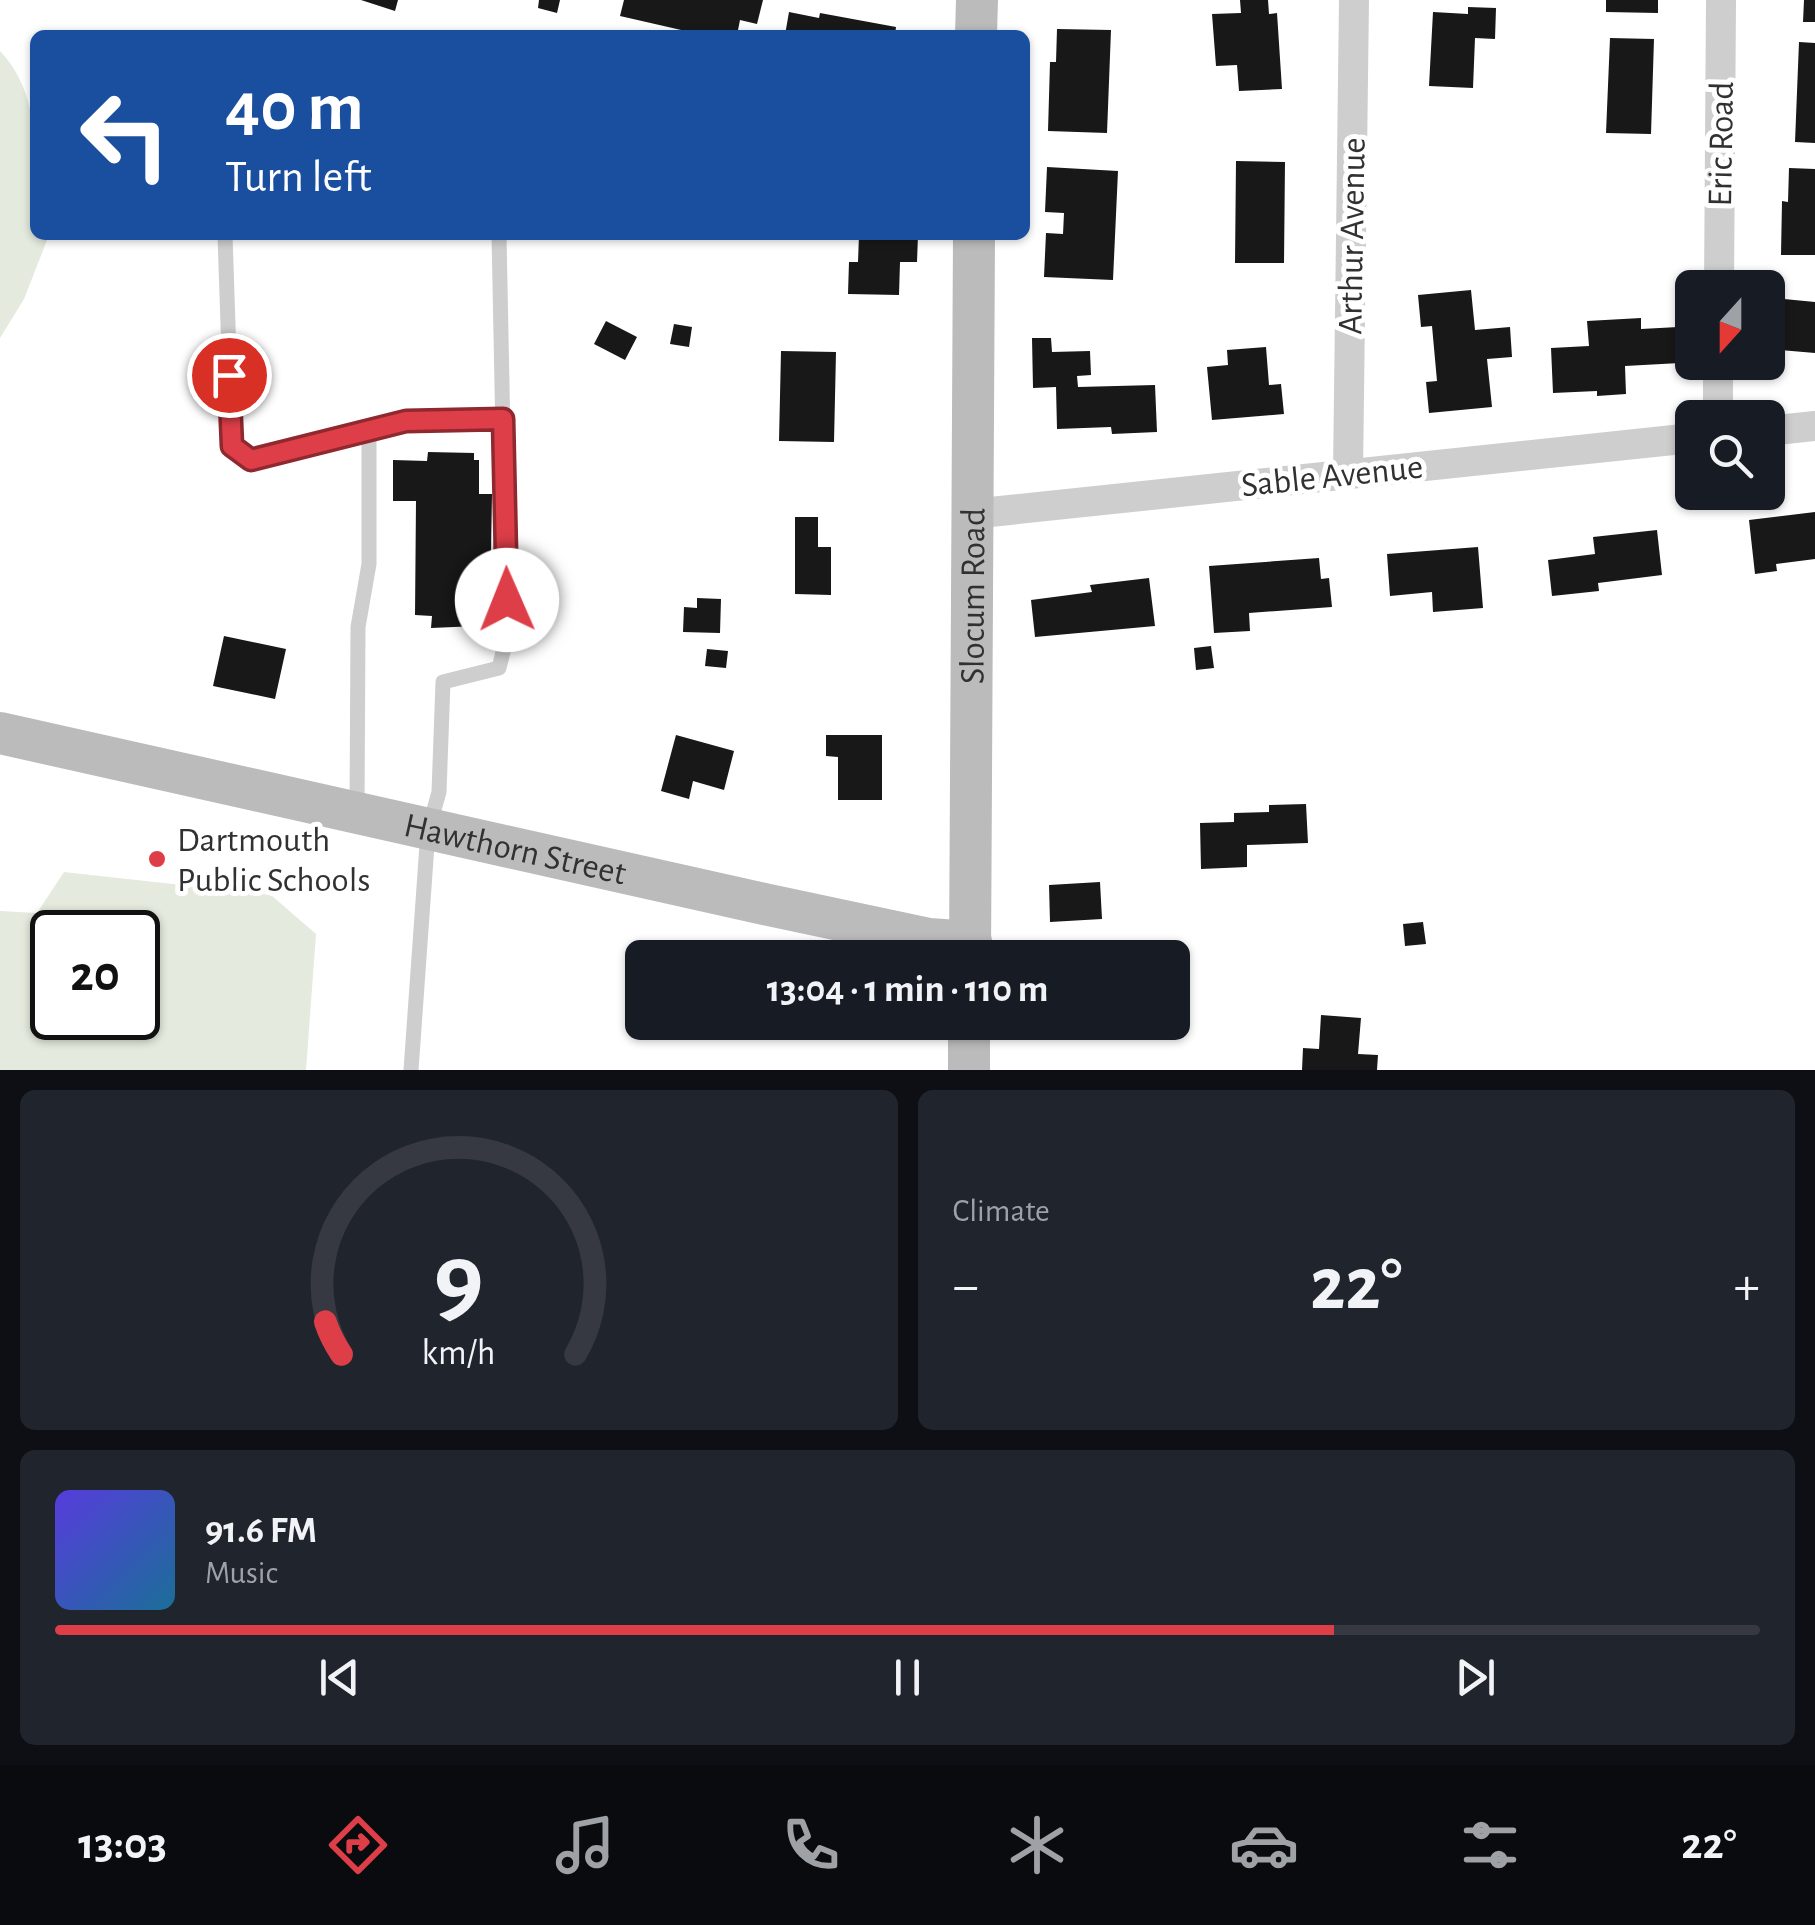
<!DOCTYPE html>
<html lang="en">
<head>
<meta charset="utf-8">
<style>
  :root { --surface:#171b24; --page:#20242c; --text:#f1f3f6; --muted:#9ea1a6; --line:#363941; --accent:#dd3e48 }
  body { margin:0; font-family:"Alegreya Sans",sans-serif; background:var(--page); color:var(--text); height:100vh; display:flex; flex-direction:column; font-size:38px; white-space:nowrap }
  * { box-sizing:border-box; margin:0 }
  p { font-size:32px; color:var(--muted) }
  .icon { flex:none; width:55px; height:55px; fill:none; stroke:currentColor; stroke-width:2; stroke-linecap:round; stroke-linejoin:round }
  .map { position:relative; height:1070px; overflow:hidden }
  .side { display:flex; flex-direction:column; gap:20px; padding:20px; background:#0d0f14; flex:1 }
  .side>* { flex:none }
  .banner { position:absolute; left:30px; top:30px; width:1000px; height:210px; border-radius:15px; box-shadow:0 2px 8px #0004; background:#1a4fa0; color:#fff; overflow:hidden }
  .needle { width:65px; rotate:201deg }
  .tools { position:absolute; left:1675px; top:270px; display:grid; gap:20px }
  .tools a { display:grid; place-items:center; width:110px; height:110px; border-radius:15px; background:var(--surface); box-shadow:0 2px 8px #0004; font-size:50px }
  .speed { position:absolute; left:30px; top:910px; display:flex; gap:20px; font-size:50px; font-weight:700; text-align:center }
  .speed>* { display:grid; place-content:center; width:130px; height:130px; border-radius:50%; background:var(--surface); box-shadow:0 2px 8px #0004; line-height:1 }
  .speed .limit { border:5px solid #111; border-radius:15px; background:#fff; color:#111 }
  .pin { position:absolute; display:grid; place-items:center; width:85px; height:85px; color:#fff; margin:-42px; border:5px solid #fff; border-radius:50%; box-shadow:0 2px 10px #0007 }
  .me { position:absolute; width:110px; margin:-55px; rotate:359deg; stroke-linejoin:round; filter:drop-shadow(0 0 8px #0008) }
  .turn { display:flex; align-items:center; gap:35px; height:210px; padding:0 30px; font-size:45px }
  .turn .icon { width:130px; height:130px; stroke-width:2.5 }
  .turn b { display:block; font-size:70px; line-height:85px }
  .big { font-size:75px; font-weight:700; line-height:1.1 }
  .side .tile { flex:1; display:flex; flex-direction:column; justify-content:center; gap:15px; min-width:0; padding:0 35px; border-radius:15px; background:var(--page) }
  .side .dial { align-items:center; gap:0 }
  .dial svg { height:260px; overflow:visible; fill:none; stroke:var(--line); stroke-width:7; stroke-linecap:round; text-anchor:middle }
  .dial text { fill:var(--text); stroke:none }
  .song { display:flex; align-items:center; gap:30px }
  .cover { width:120px; height:120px; border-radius:15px; background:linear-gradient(135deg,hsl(250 70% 55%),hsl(200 70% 35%)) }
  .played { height:10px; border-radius:5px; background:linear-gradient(90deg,var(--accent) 75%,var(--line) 75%) }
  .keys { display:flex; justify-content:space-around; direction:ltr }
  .heat { display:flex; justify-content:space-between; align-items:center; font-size:55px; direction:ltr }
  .side .tiles { flex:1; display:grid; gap:20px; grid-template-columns:1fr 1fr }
  .tile:last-child { grid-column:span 2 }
  .trip { position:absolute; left:625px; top:940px; width:565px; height:100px; border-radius:15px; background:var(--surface); box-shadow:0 2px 8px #0004; font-weight:700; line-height:100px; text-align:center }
  .dock { display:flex; height:160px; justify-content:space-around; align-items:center; background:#090b0e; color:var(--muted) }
  .dock .icon { width:70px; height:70px }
  .dock .current { color:var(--accent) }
  .dock b { font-size:45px; color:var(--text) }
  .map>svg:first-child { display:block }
</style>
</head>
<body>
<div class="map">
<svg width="1815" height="1070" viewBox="0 0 1815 1070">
  <rect width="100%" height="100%" fill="#fff"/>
  <path fill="#e4eadd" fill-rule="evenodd" d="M0 51C46 99 35 174 35 235H49L24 299 0 338Z
    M64 872 271 895 316 934 306 1070H0V911L37 913ZM52 932H138V1018H52Z"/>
  <path fill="#181818" d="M361 0H398L395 11Z
    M539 0H560L557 13 538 8Z
    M624 0H763L757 24 740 20 737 35H703L620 16Z
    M1240 0H1268L1269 14 1277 13 1282 89 1239 91 1237 65 1216 66 1212 14 1241 13Z
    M1606 0H1658V13L1606 12Z
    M1804 0H1815V22H1803Z
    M1468 7 1496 8 1495 39 1475 38 1473 88 1429 86 1433 12 1468 14Z
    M789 12 819 18 820 13 896 27 895 35H785Z
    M1057 29 1111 30 1107 133 1048 131 1050 62H1056Z
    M1610 38 1654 39 1651 134 1606 133Z
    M1799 42 1815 43V143L1795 142Z
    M1236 161 1285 162 1284 263H1235Z
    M1047 167 1118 171 1113 280 1044 277 1046 233 1063 234 1064 213 1045 212Z
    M1789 168 1815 169V255H1781L1782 201 1788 202Z
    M859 235H918L917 262H900L899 295 848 294 849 262H858Z
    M1471 290 1475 330 1510 327 1512 357 1487 359 1492 407 1429 413 1426 382 1437 381 1432 326 1421 327 1418 295Z
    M1784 299 1815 302V353L1780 350Z
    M1641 318V329L1678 327 1680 363 1625 366 1626 394 1597 396V391L1553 393 1551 348 1589 346 1587 321Z
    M606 321 637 337 625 360 594 344Z
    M674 324 692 327 689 347 670 344Z
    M1032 338H1051L1052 352 1090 351 1091 375 1077 376 1078 387 1155 385 1157 432 1112 434 1111 427 1057 429 1056 387 1033 388Z
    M1266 347 1269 385 1281 384 1284 414 1212 420 1207 367 1228 365 1227 350Z
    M781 351 836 352 834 442 779 441Z
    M428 452 474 453V460H479V494H492L490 613 477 612V626L431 628 432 616 415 615 416 501H393V460L427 461Z
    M1815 512V559L1776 564 1777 571 1755 574 1749 520Z
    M795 517H818V547H831V595L795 594Z
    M1657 530 1662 575 1598 583 1599 591 1552 596 1548 560 1595 554 1593 537Z
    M1478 547 1483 608 1433 612 1432 592 1390 596 1387 554Z
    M1319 558 1321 579 1329 578 1332 607 1249 613 1250 631 1214 633 1209 566Z
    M1149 578 1155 626 1035 637 1031 600 1092 592 1090 585Z
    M697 598 721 599 720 633 683 632 684 607 697 608Z
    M224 636 286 649 275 699 213 686Z
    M1211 646 1214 668 1196 670 1194 648Z
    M707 649 728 651 726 668 705 666Z
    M676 735 734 751 724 790 693 781 689 799 661 791Z
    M826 735H882V800H838V757L826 756Z
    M1306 804 1308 843 1247 845V867L1201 869 1200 823 1234 822V813L1269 812V805Z
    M1100 882 1102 919 1050 922 1049 885Z
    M1423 922 1426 944 1405 946 1403 924Z
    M1321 1015 1361 1018 1358 1054 1378 1055 1377 1070H1302L1303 1048 1319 1049Z"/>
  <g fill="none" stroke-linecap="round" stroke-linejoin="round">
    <path stroke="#cecece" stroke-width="15" d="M225 235 232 445 251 460 406 421 503 419
      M357 810 358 627 369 564V430
      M411 1070 428 831 439 792 443 682 499 668 507 636 499 235"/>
    <path stroke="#cecece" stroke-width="30" d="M1719 288 1721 0
      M1718 418V362
      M1768 431 1815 426
      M1348 473 1354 0
      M971 514 1692 438"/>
    <g stroke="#bbb" stroke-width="42">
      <path d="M976 35 977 0"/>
      <path id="s1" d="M0 733 764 904 929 939 971 942"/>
      <path id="s2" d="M970 958 974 235"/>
      <path d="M969 1070V1022"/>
    </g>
  </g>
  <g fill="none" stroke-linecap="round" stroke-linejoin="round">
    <g stroke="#90282f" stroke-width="25">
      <path id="route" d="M229 375 232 446 251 460 406 421 503 419 507 600"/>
    </g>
    <use href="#route" stroke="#dd3e48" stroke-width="18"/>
  </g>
  <circle fill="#dd3e48" stroke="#fff" stroke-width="4" cx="157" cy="859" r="10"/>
  <g text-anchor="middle" stroke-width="10" stroke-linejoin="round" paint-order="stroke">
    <g font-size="35" fill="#313131" stroke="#fff">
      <text transform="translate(1720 144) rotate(-89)" y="12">Eric Road</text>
      <text transform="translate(1351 236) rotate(-89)" y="12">Arthur Avenue</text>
      <text transform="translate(1332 475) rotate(-6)" y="12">Sable Avenue</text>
      <text dy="12" stroke="none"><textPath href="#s2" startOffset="362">Slocum Road</textPath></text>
      <text dy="12" stroke="none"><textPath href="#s1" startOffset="528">Hawthorn Street</textPath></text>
    </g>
    <g font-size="35" fill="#313131" stroke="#fff" text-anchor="start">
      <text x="177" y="851">Dartmouth<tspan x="177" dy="40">Public Schools</tspan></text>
    </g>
  </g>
</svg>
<div class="tools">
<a><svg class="needle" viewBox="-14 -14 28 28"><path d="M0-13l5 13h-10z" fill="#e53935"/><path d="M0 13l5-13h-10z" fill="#9ea1a6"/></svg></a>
<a><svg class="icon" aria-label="search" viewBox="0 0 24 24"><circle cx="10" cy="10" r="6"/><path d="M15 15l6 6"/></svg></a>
</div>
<div class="speed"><div class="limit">20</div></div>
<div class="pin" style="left:229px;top:375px;background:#d93025"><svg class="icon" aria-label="arrive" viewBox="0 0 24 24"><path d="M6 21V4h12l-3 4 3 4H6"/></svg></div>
<svg class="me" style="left:507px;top:600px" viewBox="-20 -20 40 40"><circle r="19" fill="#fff"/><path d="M0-13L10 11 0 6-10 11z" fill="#dd3e48"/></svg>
<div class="trip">13:04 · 1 min · 110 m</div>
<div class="banner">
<div class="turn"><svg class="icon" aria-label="left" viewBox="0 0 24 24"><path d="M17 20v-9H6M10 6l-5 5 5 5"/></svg><div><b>40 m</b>Turn left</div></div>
</div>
</div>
<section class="side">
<div class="tiles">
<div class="tile dial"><svg viewBox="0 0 100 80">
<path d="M14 69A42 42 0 1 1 86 69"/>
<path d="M14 69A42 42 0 0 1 9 59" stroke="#dd3e48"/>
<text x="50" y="56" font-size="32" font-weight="700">9</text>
<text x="50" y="72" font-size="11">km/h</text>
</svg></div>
<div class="tile"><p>Climate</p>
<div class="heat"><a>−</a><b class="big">22°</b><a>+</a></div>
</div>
<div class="tile">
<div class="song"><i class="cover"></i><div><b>91.6 FM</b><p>Music</p></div></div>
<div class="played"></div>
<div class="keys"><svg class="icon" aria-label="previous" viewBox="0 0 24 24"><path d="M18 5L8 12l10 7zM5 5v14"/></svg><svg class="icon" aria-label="pause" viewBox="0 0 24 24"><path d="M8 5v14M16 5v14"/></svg><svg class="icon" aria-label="next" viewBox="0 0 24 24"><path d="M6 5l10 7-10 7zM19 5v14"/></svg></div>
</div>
</div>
</section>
<nav class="dock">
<b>13:03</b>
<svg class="icon current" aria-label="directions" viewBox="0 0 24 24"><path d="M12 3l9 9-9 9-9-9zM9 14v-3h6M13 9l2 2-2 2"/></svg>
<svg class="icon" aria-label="music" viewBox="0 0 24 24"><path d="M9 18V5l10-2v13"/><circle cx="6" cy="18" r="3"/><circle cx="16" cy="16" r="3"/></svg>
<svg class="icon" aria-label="phone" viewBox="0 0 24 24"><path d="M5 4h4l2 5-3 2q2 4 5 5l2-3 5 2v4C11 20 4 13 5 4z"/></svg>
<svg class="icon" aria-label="climate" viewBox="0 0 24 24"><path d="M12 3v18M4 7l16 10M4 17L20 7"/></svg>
<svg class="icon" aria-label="car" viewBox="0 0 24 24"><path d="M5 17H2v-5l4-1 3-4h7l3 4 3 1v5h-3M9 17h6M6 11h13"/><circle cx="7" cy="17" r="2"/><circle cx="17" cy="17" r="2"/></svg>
<svg class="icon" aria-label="filters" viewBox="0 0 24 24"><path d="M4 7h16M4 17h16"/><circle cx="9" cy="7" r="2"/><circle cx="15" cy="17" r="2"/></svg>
<b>22°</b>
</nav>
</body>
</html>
